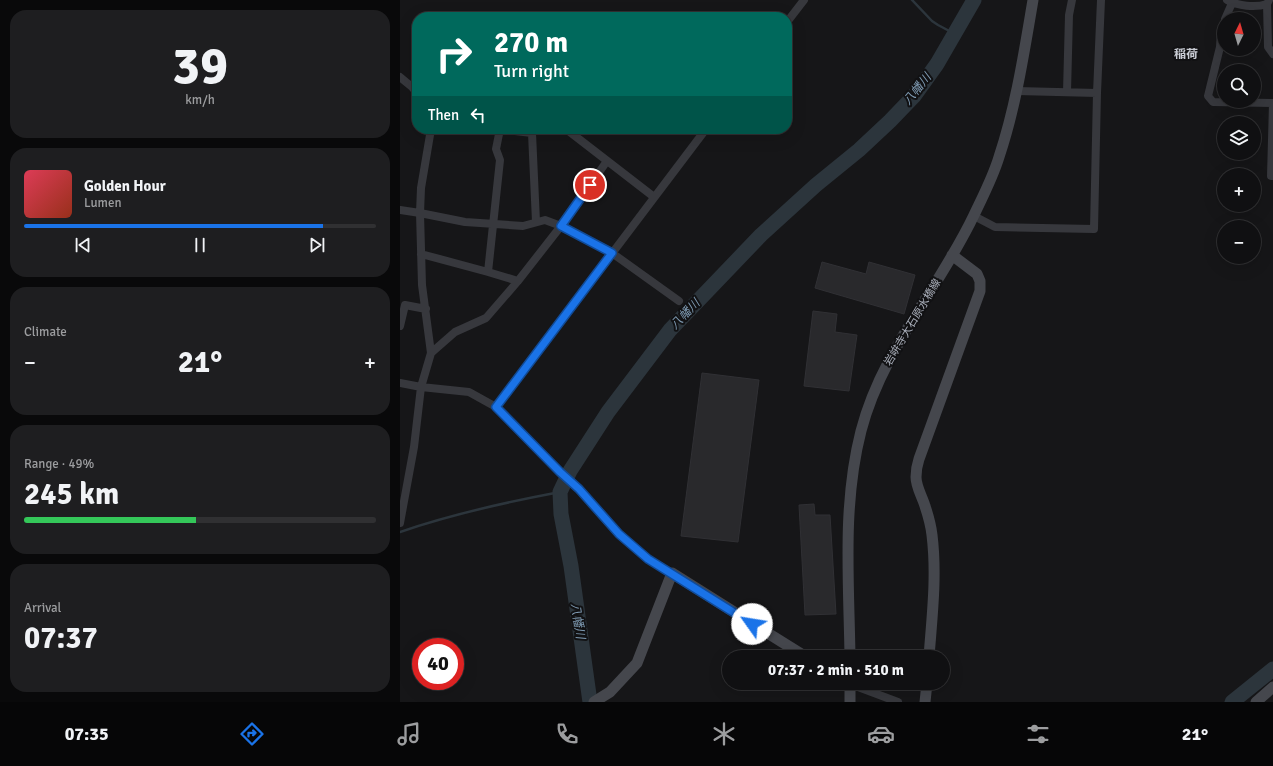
<!DOCTYPE html>
<html lang="en">
<head>
<meta charset="utf-8">
<style>
  :root { --surface:#101012; --page:#1e1e20; --text:#f1f3f6; --muted:#9c9d9f; --line:#303032; --accent:#1a73e8 }
  body { margin:0; font-family:Signika,"Noto Sans JP",sans-serif; background:var(--page); color:var(--text); height:100vh; display:flex; flex-direction:column; font-size:15px; white-space:nowrap }
  * { box-sizing:border-box; margin:0 }
  p { font-size:13px; color:var(--muted) }
  .icon { flex:none; width:22px; height:22px; fill:none; stroke:currentColor; stroke-width:2; stroke-linecap:round; stroke-linejoin:round }
  .map { position:relative; flex:1; overflow:hidden }
  .panel { display:flex; flex-direction:column; gap:10px; padding:10px; background:#09090a; width:400px }
  .panel>* { flex:none }
  .top-card { position:absolute; left:12px; top:12px; width:380px; height:122px; border-radius:16px; box-shadow:0 4px 16px #0002,0 0 0 1px var(--line); background:#00695c; color:#fff; overflow:hidden }
  .needle { width:26px; rotate:5deg }
  .tools { position:absolute; left:817px; top:12px; display:grid; gap:8px }
  .tools a { display:grid; place-items:center; width:44px; height:44px; border-radius:50%; background:var(--surface); box-shadow:0 4px 16px #0002,0 0 0 1px var(--line); font-size:20px }
  .speed { position:absolute; left:12px; top:638px; display:flex; gap:8px; font-size:20px; font-weight:700; text-align:center }
  .speed>* { display:grid; place-content:center; width:52px; height:52px; border-radius:50%; background:var(--surface); box-shadow:0 4px 16px #0002,0 0 0 1px var(--line); line-height:1 }
  .speed .limit { border:6px solid #d22; background:#fff; color:#111 }
  .pin { position:absolute; display:grid; place-items:center; width:34px; height:34px; color:#fff; margin:-17px; border:2px solid #fff; border-radius:50%; box-shadow:0 1px 4px #0007 }
  .me { position:absolute; width:44px; margin:-22px; rotate:302deg; stroke-linejoin:round; filter:drop-shadow(0 0 3px #0008) }
  .turn { display:flex; align-items:center; gap:14px; height:84px; padding:0 16px; font-size:18px }
  .turn .icon { width:52px; height:52px; stroke-width:2.5 }
  .turn b { display:block; font-size:28px; line-height:34px }
  .then { display:flex; align-items:center; height:38px; padding:0 16px; background:#0003; gap:8px; font-size:15px }
  .big { font-size:30px; font-weight:800; line-height:1.1 }
  .panel .tile { flex:1; display:flex; flex-direction:column; justify-content:center; gap:6px; min-width:0; padding:0 14px; border-radius:16px; background:var(--page) }
  .panel .dial { align-items:center; gap:0 }
  .dial b { font-size:52px; line-height:1 }
  .song { display:flex; align-items:center; gap:12px }
  .cover { width:48px; height:48px; border-radius:6px; background:linear-gradient(135deg,hsl(350 70% 55%),hsl(10 70% 35%)) }
  .played { height:4px; border-radius:2px; background:linear-gradient(90deg,var(--accent) 85%,var(--line) 85%) }
  .keys { display:flex; justify-content:space-around; direction:ltr }
  .heat { display:flex; justify-content:space-between; align-items:center; font-size:22px; direction:ltr }
  .charge { height:6px; border-radius:3px; background:linear-gradient(90deg,#34c759 49%,var(--line) 0) }
  .trip { position:absolute; left:322px; top:650px; width:228px; height:40px; border-radius:20px; background:var(--surface); box-shadow:0 4px 16px #0002,0 0 0 1px var(--line); font-weight:800; line-height:40px; text-align:center }
  .tab-bar { display:flex; height:64px; justify-content:space-around; align-items:center; background:#060607; color:var(--muted) }
  .tab-bar .icon { width:28px; height:28px }
  .tab-bar .current { color:var(--accent) }
  .tab-bar b { font-size:18px; color:var(--text) }
  main { display:flex; flex:1; min-height:0 }
  .map>svg:first-child { display:block }
</style>
</head>
<body>
<main>
<section class="panel">
<div class="tile dial"><b>39</b><p>km/h</p></div>
<div class="tile">
<div class="song"><i class="cover"></i><div><b>Golden Hour</b><p>Lumen</p></div></div>
<div class="played"></div>
<div class="keys"><svg class="icon" aria-label="previous" viewBox="0 0 24 24"><path d="M18 5L8 12l10 7zM5 5v14"/></svg><svg class="icon" aria-label="pause" viewBox="0 0 24 24"><path d="M8 5v14M16 5v14"/></svg><svg class="icon" aria-label="next" viewBox="0 0 24 24"><path d="M6 5l10 7-10 7zM19 5v14"/></svg></div>
</div>
<div class="tile"><p>Climate</p>
<div class="heat"><a>−</a><b class="big">21°</b><a>+</a></div>
</div>
<div class="tile"><p>Range · 49%</p><b class="big">245 km</b><div class="charge"></div></div>
<div class="tile"><p>Arrival</p><b class="big">07:37</b></div>
</section>
<div class="map">
<svg width="873" height="702" viewBox="0 0 873 702">
  <rect width="100%" height="100%" fill="#161618"/>
  <g fill="none" stroke-linecap="round" stroke-linejoin="round">
    <path stroke="#2c353c" stroke-width="2.5" d="M512 0 532 21 538 25 555 34
      M0 532C52 514 107 502 160 492"/>
    <path stroke="#2c353c" stroke-width="15" d="M190 702 171 566 161 514 160 492 170 471 208 412 270 330 361 235 416 185 459 150 490 121 514 96 537 64 574 0
      M832 702 873 669"/>
  </g>
  <path fill="#29292c" stroke="#303034" d="M422 262 466 274 469 262 515 275 504 314 415 288Z
    M413 311 437 314 435 332 457 335 449 391 404 386Z
    M302 373 359 380 338 542 281 536Z
    M414 504 415 515H430L436 614 405 615 399 505Z"/>
  <g fill="none" stroke-linecap="round" stroke-linejoin="round">
    <path stroke="#37383d" stroke-width="8" d="M827 0C838 6 855 8 867 4
      M869 0 867 4 868 47 873 54
      M825 19 832 3
      M387 22 404 0
      M824 23 821 31 820 47 808 96 813 102 873 103
      M0 77 12 87 17 93
      M617 91 697 93
      M667 92 669 15 672 0
      M873 103 871 176H873
      M97 129 132 133 136 129
      M100 129 96 149 100 160 88 272 118 281
      M166 129 254 197
      M132 133 136 222
      M0 210 20 213 65 222 123 226 145 220 161 226 212 253 279 301
      M574 216 595 227 694 229 697 93 701 0
      M21 254 88 272
      M0 326 5 305 26 309
      M31 353 55 332 86 318 118 281 161 226 207 161
      M0 383 21 387 69 392 96 407 160 472 179 489 219 534 248 559 272 573
      M96 407 306 129
      M0 523 14 447 21 387 31 353 22 285 20 213 21 188 31 129
      M450 684 498 702"/>
    <path stroke="#45474d" stroke-width="11" d="M450 657C449 582 442 505 461 431 482 350 539 289 574 215 583 196 593 177 599 157 616 106 624 53 633 0
      M529 657C532 616 537 576 532 535 531 526 528 515 525 506 522 496 516 487 516 477 516 471 517 465 519 459L580 291V281L577 274 552 255
      M450 683V702
      M194 702 210 692 237 663 272 573 406 657
      M525 702 527 683
      M856 702 873 687"/>
  </g>
  <g fill="none" stroke-linecap="round" stroke-linejoin="round">
    <g stroke="#114b97" stroke-width="10">
      <path id="route" d="M190 185 161 226 212 253 96 407 160 472 179 489 219 534 248 559 352 624"/>
    </g>
    <use href="#route" stroke="#1a73e8" stroke-width="7"/>
  </g>
  <g text-anchor="middle" stroke-width="4" stroke-linejoin="round" paint-order="stroke">
    <g font-size="11" fill="#a8adb8" stroke="#111113">
      <text transform="translate(512 322) rotate(-59)" y="4">岩峅寺大石原水橋線</text>
    </g>
    <g font-size="12" font-weight="bold" fill="#c9ccd4" stroke="#111113">
      <text x="786" y="58">稲荷</text>
    </g>
    <g font-size="12" font-style="italic" fill="#7f9bb3" stroke="#111113">
      <text transform="translate(517 89) rotate(-51)" y="4">八幡川</text>
      <text transform="translate(285 314) rotate(-46)" y="4">八幡川</text>
      <text transform="translate(178 621) rotate(81)" y="4">八幡川</text>
    </g>
  </g>
</svg>
<div class="tools">
<a><svg class="needle" viewBox="-14 -14 28 28"><path d="M0-13l5 13h-10z" fill="#e53935"/><path d="M0 13l5-13h-10z" fill="#9c9d9f"/></svg></a>
<a><svg class="icon" aria-label="search" viewBox="0 0 24 24"><circle cx="10" cy="10" r="6"/><path d="M15 15l6 6"/></svg></a>
<a><svg class="icon" aria-label="layers" viewBox="0 0 24 24"><path d="M12 4l9 5-9 5-9-5zM3 14l9 5 9-5"/></svg></a>
<a>+</a>
<a>−</a>
</div>
<div class="speed"><div class="limit">40</div></div>
<div class="pin" style="left:190px;top:185px;background:#d93025"><svg class="icon" aria-label="arrive" viewBox="0 0 24 24"><path d="M6 21V4h12l-3 4 3 4H6"/></svg></div>
<svg class="me" style="left:352px;top:624px" viewBox="-20 -20 40 40"><circle r="19" fill="#fff"/><path d="M0-13L10 11 0 6-10 11z" fill="#1a73e8"/></svg>
<div class="trip">07:37 · 2 min · 510 m</div>
<div class="top-card">
<div class="turn"><svg class="icon" aria-label="right" viewBox="0 0 24 24"><path d="M7 20v-9h11M14 6l5 5-5 5"/></svg><div><b>270 m</b>Turn right</div></div>
<div class="then">Then<svg class="icon" aria-label="left" viewBox="0 0 24 24"><path d="M17 20v-9H6M10 6l-5 5 5 5"/></svg></div>
</div>
</div>
</main>
<nav class="tab-bar">
<b>07:35</b>
<svg class="icon current" aria-label="directions" viewBox="0 0 24 24"><path d="M12 3l9 9-9 9-9-9zM9 14v-3h6M13 9l2 2-2 2"/></svg>
<svg class="icon" aria-label="music" viewBox="0 0 24 24"><path d="M9 18V5l10-2v13"/><circle cx="6" cy="18" r="3"/><circle cx="16" cy="16" r="3"/></svg>
<svg class="icon" aria-label="phone" viewBox="0 0 24 24"><path d="M5 4h4l2 5-3 2q2 4 5 5l2-3 5 2v4C11 20 4 13 5 4z"/></svg>
<svg class="icon" aria-label="climate" viewBox="0 0 24 24"><path d="M12 3v18M4 7l16 10M4 17L20 7"/></svg>
<svg class="icon" aria-label="car" viewBox="0 0 24 24"><path d="M5 17H2v-5l4-1 3-4h7l3 4 3 1v5h-3M9 17h6M6 11h13"/><circle cx="7" cy="17" r="2"/><circle cx="17" cy="17" r="2"/></svg>
<svg class="icon" aria-label="filters" viewBox="0 0 24 24"><path d="M4 7h16M4 17h16"/><circle cx="9" cy="7" r="2"/><circle cx="15" cy="17" r="2"/></svg>
<b>21°</b>
</nav>
</body>
</html>
